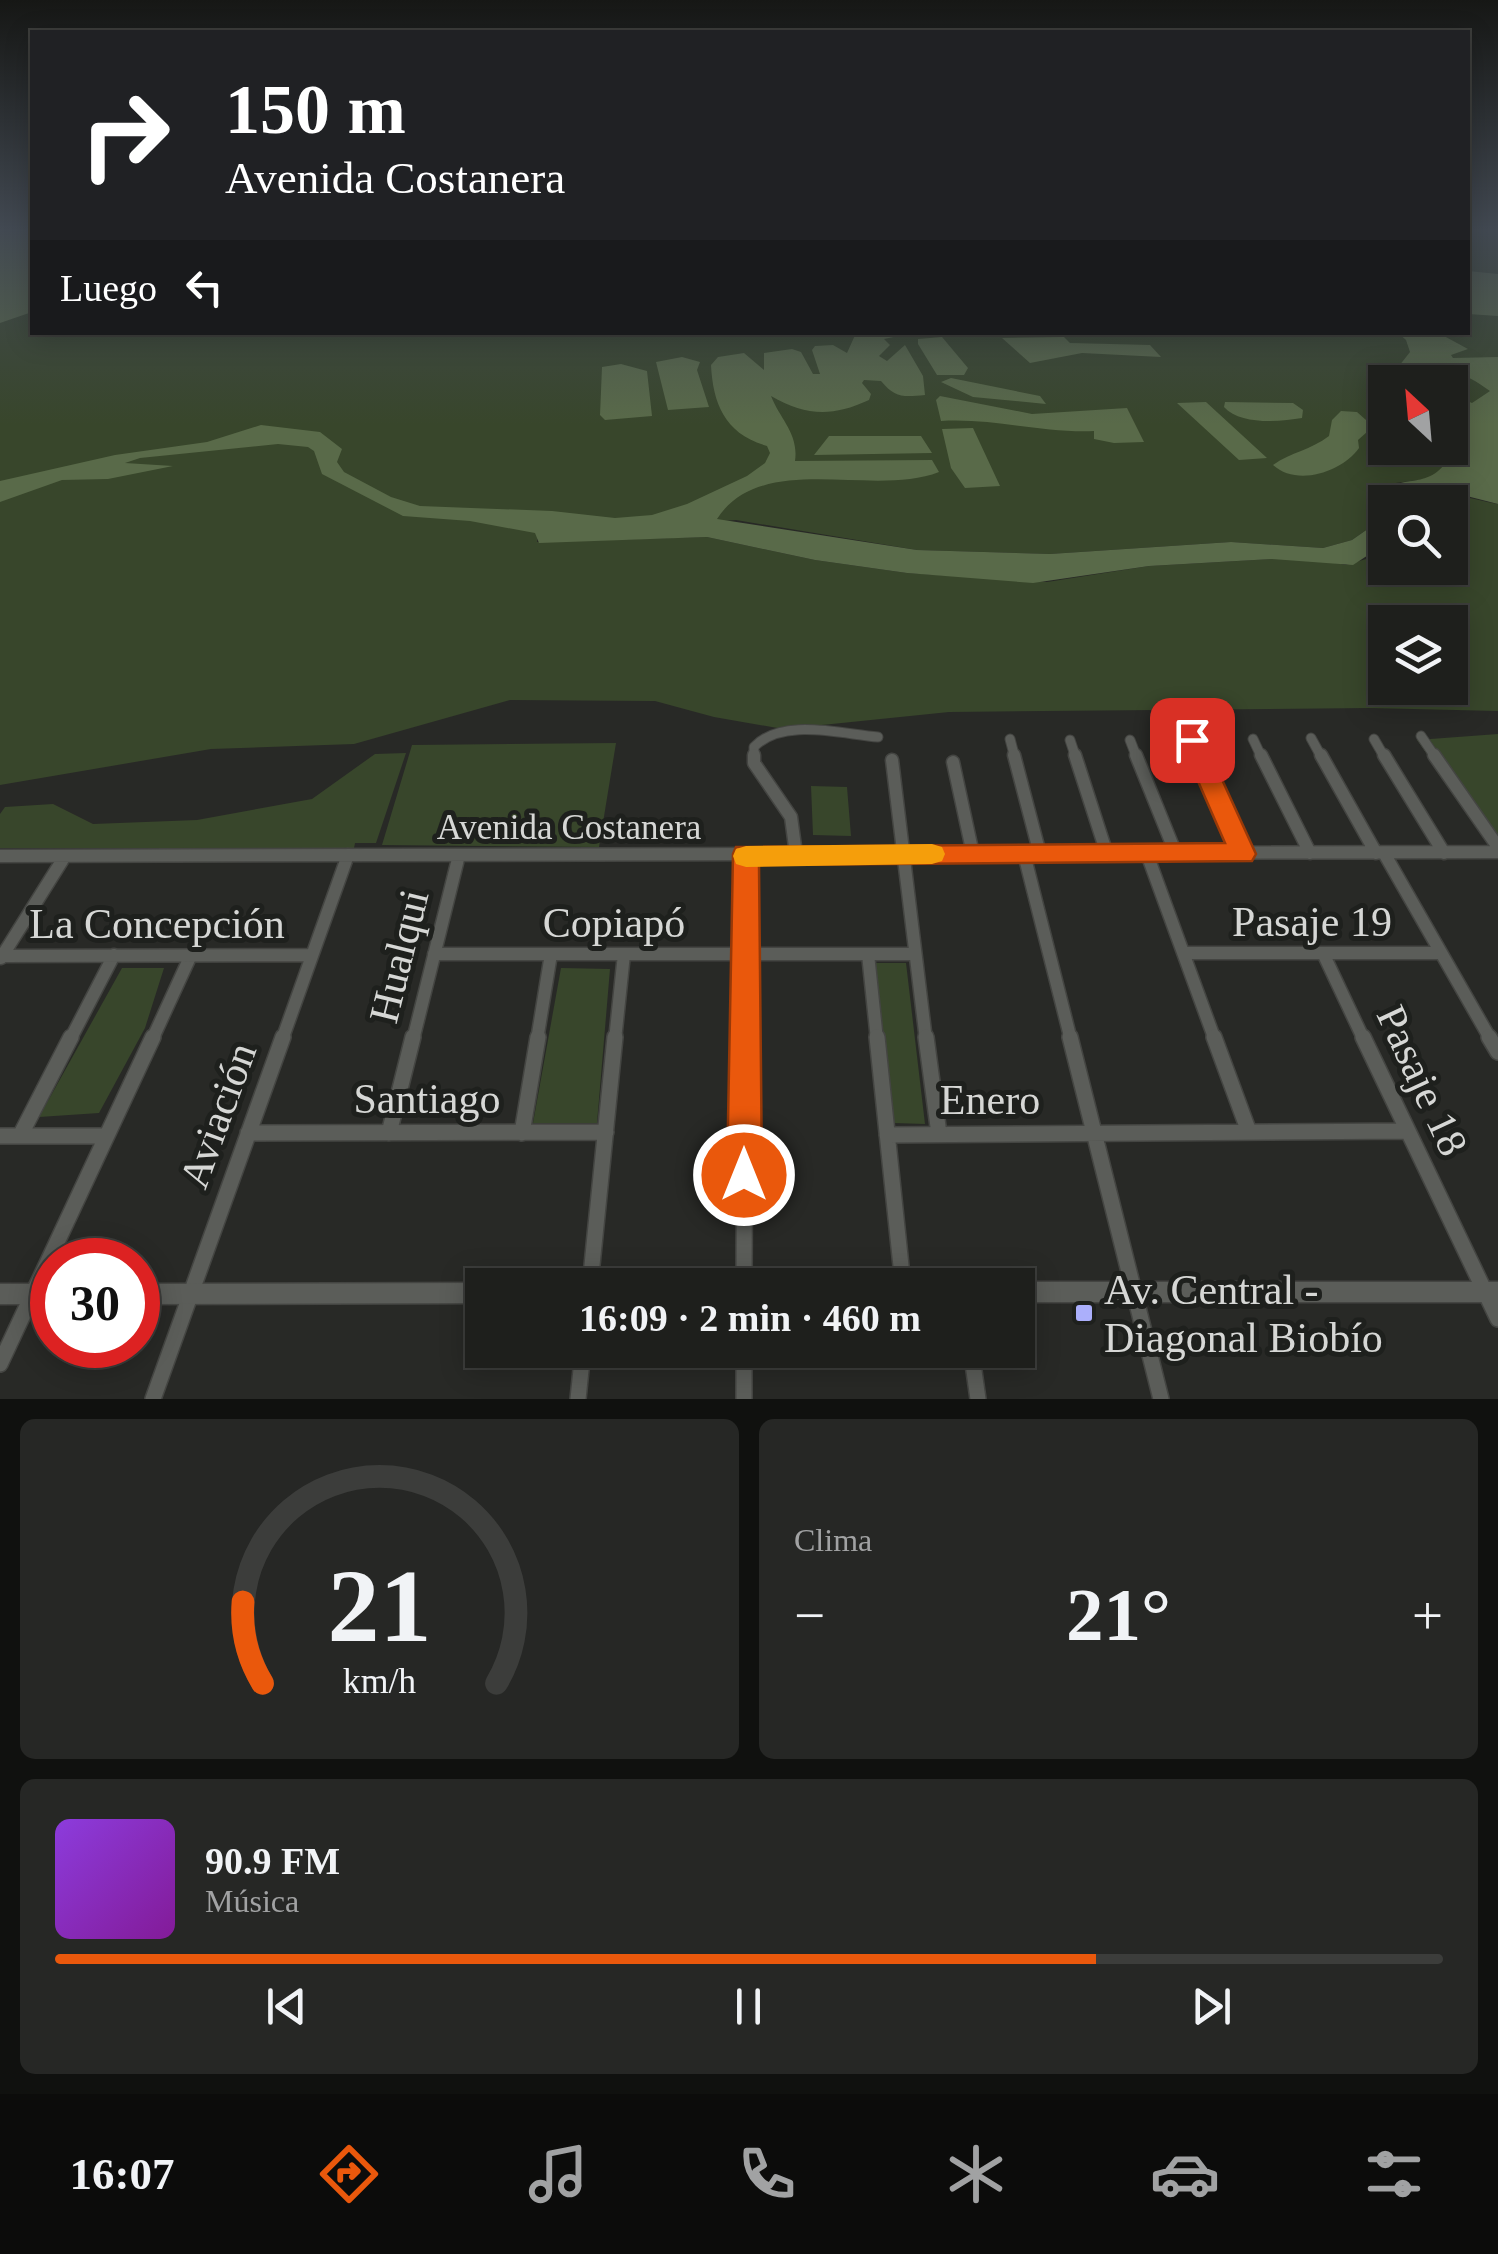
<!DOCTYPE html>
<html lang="es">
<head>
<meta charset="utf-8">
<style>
  :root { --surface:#1e1f1c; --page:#262725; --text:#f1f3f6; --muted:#a1a2a3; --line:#3c3d3b; --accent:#ea580c }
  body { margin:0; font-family:"Times New Roman",serif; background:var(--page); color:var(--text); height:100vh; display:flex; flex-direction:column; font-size:38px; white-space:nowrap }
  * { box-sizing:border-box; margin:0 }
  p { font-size:32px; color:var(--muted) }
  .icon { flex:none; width:55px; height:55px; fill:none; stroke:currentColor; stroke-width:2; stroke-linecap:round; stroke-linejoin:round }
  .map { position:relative; height:1399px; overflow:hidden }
  .side { display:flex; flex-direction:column; gap:20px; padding:20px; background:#10110f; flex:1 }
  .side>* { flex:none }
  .guide { position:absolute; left:30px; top:30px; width:1440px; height:305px; border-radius:0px; box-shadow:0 5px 25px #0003,0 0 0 2px var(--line); background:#202124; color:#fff; overflow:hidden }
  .needle { width:65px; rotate:334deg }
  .tools { position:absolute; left:1368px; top:365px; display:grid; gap:20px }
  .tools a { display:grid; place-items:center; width:100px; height:100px; border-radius:0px; background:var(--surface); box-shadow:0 5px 25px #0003,0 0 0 2px var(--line); font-size:50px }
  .speed { position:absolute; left:30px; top:1238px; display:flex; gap:20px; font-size:50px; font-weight:700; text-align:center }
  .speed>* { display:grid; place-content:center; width:130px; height:130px; border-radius:50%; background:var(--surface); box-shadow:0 5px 25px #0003,0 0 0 2px var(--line); line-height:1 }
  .speed .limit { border:15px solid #d22; background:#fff; color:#111 }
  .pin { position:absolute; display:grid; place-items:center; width:85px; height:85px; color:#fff; margin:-42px; border-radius:20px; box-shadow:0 5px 15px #0006 }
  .me { position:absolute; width:110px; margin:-55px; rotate:0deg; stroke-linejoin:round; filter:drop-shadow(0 0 8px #0008) }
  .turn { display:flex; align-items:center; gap:35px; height:210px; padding:0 30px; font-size:45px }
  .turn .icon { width:130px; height:130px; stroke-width:2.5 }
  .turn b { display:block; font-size:70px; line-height:85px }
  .then { display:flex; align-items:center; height:95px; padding:0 30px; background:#0003; gap:20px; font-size:38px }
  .big { font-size:75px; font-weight:800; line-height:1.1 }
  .side .card { flex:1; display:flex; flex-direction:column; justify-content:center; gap:15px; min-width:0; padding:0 35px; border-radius:15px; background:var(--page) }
  .side .dial { align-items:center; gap:0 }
  .dial svg { height:260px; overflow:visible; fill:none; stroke:var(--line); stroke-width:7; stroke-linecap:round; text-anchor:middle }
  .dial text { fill:var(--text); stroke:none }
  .song { display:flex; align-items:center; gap:30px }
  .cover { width:120px; height:120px; border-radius:15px; background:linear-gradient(135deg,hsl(270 70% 55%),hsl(290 70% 35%)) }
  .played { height:10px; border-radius:5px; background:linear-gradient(90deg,var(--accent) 75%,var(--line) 75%) }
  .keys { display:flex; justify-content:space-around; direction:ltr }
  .heat { display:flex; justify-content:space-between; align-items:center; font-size:55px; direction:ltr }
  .side .tiles { flex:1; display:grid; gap:20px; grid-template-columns:1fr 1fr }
  .card:last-child { grid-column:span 2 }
  .trip { position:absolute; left:465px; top:1268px; width:570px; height:100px; border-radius:0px; background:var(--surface); box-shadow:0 5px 25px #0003,0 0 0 2px var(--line); font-weight:800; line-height:100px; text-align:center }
  .tabs { display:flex; height:160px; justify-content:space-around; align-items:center; background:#0c0c0b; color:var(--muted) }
  .tabs .icon { width:70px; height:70px }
  .tabs .selected { color:var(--accent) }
  .tabs b { font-size:45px; color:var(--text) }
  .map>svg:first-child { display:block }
</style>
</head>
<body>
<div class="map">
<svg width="1498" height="1399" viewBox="0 0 1498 1399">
  <rect width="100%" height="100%" fill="#282926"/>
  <path fill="#38462b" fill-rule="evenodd" d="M0 229H32V332H1468V229H1498V451L1427 479 1388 484 1373 503 1372 526 1352 540 1323 548 1231 542 1050 554 917 550 736 520 538 534 537 542 707 537 815 560 907 573 1047 582 1149 566 1272 559 1307 558 1346 565 1366 559 1385 544V568H1450V502H1398C1416 479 1473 500 1498 504V711L1370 708 949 712 783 729 714 717 655 701 510 700 354 744 211 749 0 785ZM1385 382H1450V448H1385ZM1385 622H1450V688H1385Z
    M1498 734V841L1489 842 1417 740Z
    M616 743 599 847 382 845 412 745Z
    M406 753 376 843H355L354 848H0V814L5 807 53 804 93 824 197 820 312 799 375 754Z
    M811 786 847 787 851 836 813 835Z
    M873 963H906L925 1124 894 1123Z
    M122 968H164L145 1028 99 1113 39 1117Z
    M561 968 610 969 597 1123H533Z"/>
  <path fill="#596a49" d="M0 229H32V312L0 323Z
    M1468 271 1498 274V316L1468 314Z
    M913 333 884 339 890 345 879 356 887 361 905 345 923 376 925 395C903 397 895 398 881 381L864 380 862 383 871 394 869 400C830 418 805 415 771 396 780 419 799 434 795 461L932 460 939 472C873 498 761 450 717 519L917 550 1050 554 1231 542 1323 548 1352 540 1372 526 1374 497C1407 467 1437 499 1456 440L1450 438V393L1472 403 1490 391C1472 379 1457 366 1434 378L1436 382H1396L1399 366 1410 352 1406 340 1397 332 1452 333 1444 336 1468 349 1451 355 1453 358 1498 357V504L1447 491 1385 502V544L1353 565 1272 559 1149 566 1033 583 907 573 815 560 707 537 539 543 535 533 470 521 403 516 322 474 314 451 308 447 278 444 140 458 125 463 173 466 108 479 62 480 0 502V481L115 455 207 442 261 425 320 432 342 449 337 462 344 472 391 497 420 506 552 511 615 518 652 515 687 504 747 476 765 463 770 453 767 446C725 434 713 404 711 365L718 357 744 353 764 370V353L792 349 801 352 813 374H820L812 350 815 346 833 345 847 353 856 333Z
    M942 337 968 368 964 375H937L918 344V339Z
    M1064 337 1070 343 1150 345 1161 357 1082 353 1030 363 1002 338Z
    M682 357 700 362 697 370 709 407 668 410 656 362Z
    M621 364 647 371 652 416 605 420 600 415 602 367Z
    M951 378 1040 396 1046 404 973 397 941 382Z
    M940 396 1032 414 1127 408 1144 442 1114 443 1094 439V431C1042 433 994 418 941 421L936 400Z
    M1206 402 1267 458 1239 460 1177 403Z
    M1225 402 1293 403 1303 410 1302 418C1279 422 1240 425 1224 407Z
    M1341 411 1357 412 1366 420 1367 432 1358 440 1359 448C1342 472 1297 487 1273 465 1291 452 1311 450 1329 436L1332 420Z
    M973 428 1000 486 965 488 951 468 942 429Z
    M829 436H921L932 453 814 455Z"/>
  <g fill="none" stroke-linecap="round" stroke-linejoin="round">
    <g stroke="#444542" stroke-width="11">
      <path id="minor-far2" d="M1421 736 1436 758
        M1311 738 1322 758
        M1010 739 1015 758
        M1253 739 1262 758
        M1374 739 1385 758
        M1070 740 1076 758
        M1130 740 1137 758
        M1192 740 1200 758
        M754 758V747C782 717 841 734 878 737"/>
    </g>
    <g stroke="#444542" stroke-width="15">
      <path id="minor-far1" d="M754 755V763L791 817 796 854
        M1014 755 1040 854
        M1075 755 1107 854
        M1136 755 1176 854
        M1199 755 1243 853
        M1261 755 1310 853
        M1321 755 1376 853
        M1384 755 1444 853
        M1434 755 1498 847
        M892 760 926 1040
        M953 762 973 854
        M1384 853 1491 1040
        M1024 854 1071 1040
        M1147 854 1215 1040
        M0 856 1498 852
        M1184 953H1441
        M1323 953 1364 1040
        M434 954H914
        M868 954 877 1040
        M2 956 312 955
        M1 958 65 856
        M70 1040 114 955
        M152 1040 191 955
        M282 1040 348 855
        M413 1040 459 855
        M537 1040 551 954
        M615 1040 624 954
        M745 1040 746 854"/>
    </g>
    <g stroke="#444542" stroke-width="18">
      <path id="minor" d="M877 1037 903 1285
        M926 1037 939 1134
        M1070 1037 1161 1399
        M1214 1037 1249 1132
        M1363 1037 1498 1319
        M1489 1037 1498 1052
        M248 1133 606 1132
        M389 1133 413 1037
        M522 1133 538 1037
        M887 1135 1408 1131
        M0 1136H106
        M20 1136 71 1037
        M590 1285 615 1037
        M744 1285 745 1037
        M744 1350V1399
        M971 1350 978 1399
        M0 1364 153 1037
        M153 1399 283 1037
        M578 1399 583 1350"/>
    </g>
    <g stroke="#444542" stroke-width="3">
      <path id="tertiary" d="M1018 1282H1498V1302H1018V1285H1011Z
        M482 1283 487 1285H482V1303L138 1304V1284Z
        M0 1284H52V1304H0Z"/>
    </g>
    <use href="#minor-far2" stroke="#5b5d59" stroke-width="9"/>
    <use href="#minor-far1" stroke="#5b5d59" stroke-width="12"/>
    <use href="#minor" stroke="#5b5d59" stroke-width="15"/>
    <use href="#tertiary" fill="#5b5d59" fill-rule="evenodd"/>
  </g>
  <linearGradient id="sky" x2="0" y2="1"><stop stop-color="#161715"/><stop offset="0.54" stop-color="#424952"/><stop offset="1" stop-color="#424952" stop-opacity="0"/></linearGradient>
  <rect width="1498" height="425" fill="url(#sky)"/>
  <path fill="#ea580c" stroke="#983908" stroke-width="2.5" d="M1192 731 1204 740 1256 854 1252 861 759 865 762 1175 757 1187 744 1192 732 1187 727 1175 733 854 736 847 1225 843 1180 740Z"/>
  <path fill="#f59e0b" d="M932 844 942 847 945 854 942 861 932 864 746 867 736 864 733 856 736 849 746 846Z"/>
  <rect fill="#abaffb" stroke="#1e201d" stroke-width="4" x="1074" y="1303" width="20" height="20" rx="5"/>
  <g text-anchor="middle" stroke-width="10" stroke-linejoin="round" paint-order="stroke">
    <g font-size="35" fill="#d6d7d5" stroke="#1e201d">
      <text x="569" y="839">Avenida Costanera</text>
    </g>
    <g font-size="42" fill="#d6d7d5" stroke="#1e201d">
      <text x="1312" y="936">Pasaje 19</text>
      <text x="614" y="937">Copiapó</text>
      <text x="157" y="938">La Concepción</text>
      <text transform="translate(398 956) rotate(-76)" y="15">Hualqui</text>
      <text transform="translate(1423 1080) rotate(65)" y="15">Pasaje 18</text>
      <text x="427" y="1113">Santiago</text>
      <text x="990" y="1114">Enero</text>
      <text transform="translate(217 1115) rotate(-70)" y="15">Aviación</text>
    </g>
    <g font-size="42" fill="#d6d7d5" stroke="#1e201d" text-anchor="start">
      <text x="1104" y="1304">Av. Central -<tspan x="1104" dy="48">Diagonal Biobío</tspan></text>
    </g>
  </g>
</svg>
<div class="tools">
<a><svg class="needle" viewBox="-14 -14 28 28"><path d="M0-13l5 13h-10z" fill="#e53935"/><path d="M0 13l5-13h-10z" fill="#a1a2a3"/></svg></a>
<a><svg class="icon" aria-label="search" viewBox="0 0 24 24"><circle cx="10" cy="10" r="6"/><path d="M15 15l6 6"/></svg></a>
<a><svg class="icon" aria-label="layers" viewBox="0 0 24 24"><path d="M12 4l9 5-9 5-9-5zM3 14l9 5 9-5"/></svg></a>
</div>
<div class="speed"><div class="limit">30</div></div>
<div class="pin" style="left:1192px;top:740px;background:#d93025"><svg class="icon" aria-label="arrive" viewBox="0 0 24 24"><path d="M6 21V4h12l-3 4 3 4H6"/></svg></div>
<svg class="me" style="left:744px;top:1175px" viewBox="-20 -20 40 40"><circle r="17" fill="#ea580c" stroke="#fff" stroke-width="3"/><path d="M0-11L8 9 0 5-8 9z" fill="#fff"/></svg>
<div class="trip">16:09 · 2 min · 460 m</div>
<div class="guide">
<div class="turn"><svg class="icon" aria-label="right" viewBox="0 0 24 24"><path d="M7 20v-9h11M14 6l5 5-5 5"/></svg><div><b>150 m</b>Avenida Costanera</div></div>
<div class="then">Luego<svg class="icon" aria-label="left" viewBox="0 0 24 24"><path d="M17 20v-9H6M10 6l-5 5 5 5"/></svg></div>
</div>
</div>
<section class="side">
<div class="tiles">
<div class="card dial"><svg viewBox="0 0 100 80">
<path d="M14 69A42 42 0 1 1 86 69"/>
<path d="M14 69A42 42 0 0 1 8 44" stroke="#ea580c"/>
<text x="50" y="56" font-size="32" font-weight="700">21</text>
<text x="50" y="72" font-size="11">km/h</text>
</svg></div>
<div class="card"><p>Clima</p>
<div class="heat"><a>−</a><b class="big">21°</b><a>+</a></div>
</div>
<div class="card">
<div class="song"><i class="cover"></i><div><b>90.9 FM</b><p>Música</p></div></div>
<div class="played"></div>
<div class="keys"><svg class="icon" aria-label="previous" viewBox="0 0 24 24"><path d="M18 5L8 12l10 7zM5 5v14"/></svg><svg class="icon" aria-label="pause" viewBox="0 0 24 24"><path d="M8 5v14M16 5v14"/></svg><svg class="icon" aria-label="next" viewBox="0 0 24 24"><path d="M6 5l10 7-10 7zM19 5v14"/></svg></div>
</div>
</div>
</section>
<nav class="tabs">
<b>16:07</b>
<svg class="icon selected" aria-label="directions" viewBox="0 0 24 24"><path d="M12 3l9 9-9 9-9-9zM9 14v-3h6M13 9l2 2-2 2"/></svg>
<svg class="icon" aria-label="music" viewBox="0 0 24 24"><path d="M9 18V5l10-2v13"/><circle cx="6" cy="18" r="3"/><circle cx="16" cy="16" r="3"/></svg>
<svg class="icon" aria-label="phone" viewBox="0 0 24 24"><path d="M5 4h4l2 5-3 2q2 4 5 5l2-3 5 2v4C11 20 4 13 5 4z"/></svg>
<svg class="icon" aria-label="climate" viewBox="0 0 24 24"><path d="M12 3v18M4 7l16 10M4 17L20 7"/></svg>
<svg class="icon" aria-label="car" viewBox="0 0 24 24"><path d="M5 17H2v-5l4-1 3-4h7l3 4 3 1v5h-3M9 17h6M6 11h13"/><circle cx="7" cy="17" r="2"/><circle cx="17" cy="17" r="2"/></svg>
<svg class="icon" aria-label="filters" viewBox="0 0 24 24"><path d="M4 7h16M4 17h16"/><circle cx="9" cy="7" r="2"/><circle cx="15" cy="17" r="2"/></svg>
</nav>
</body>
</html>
